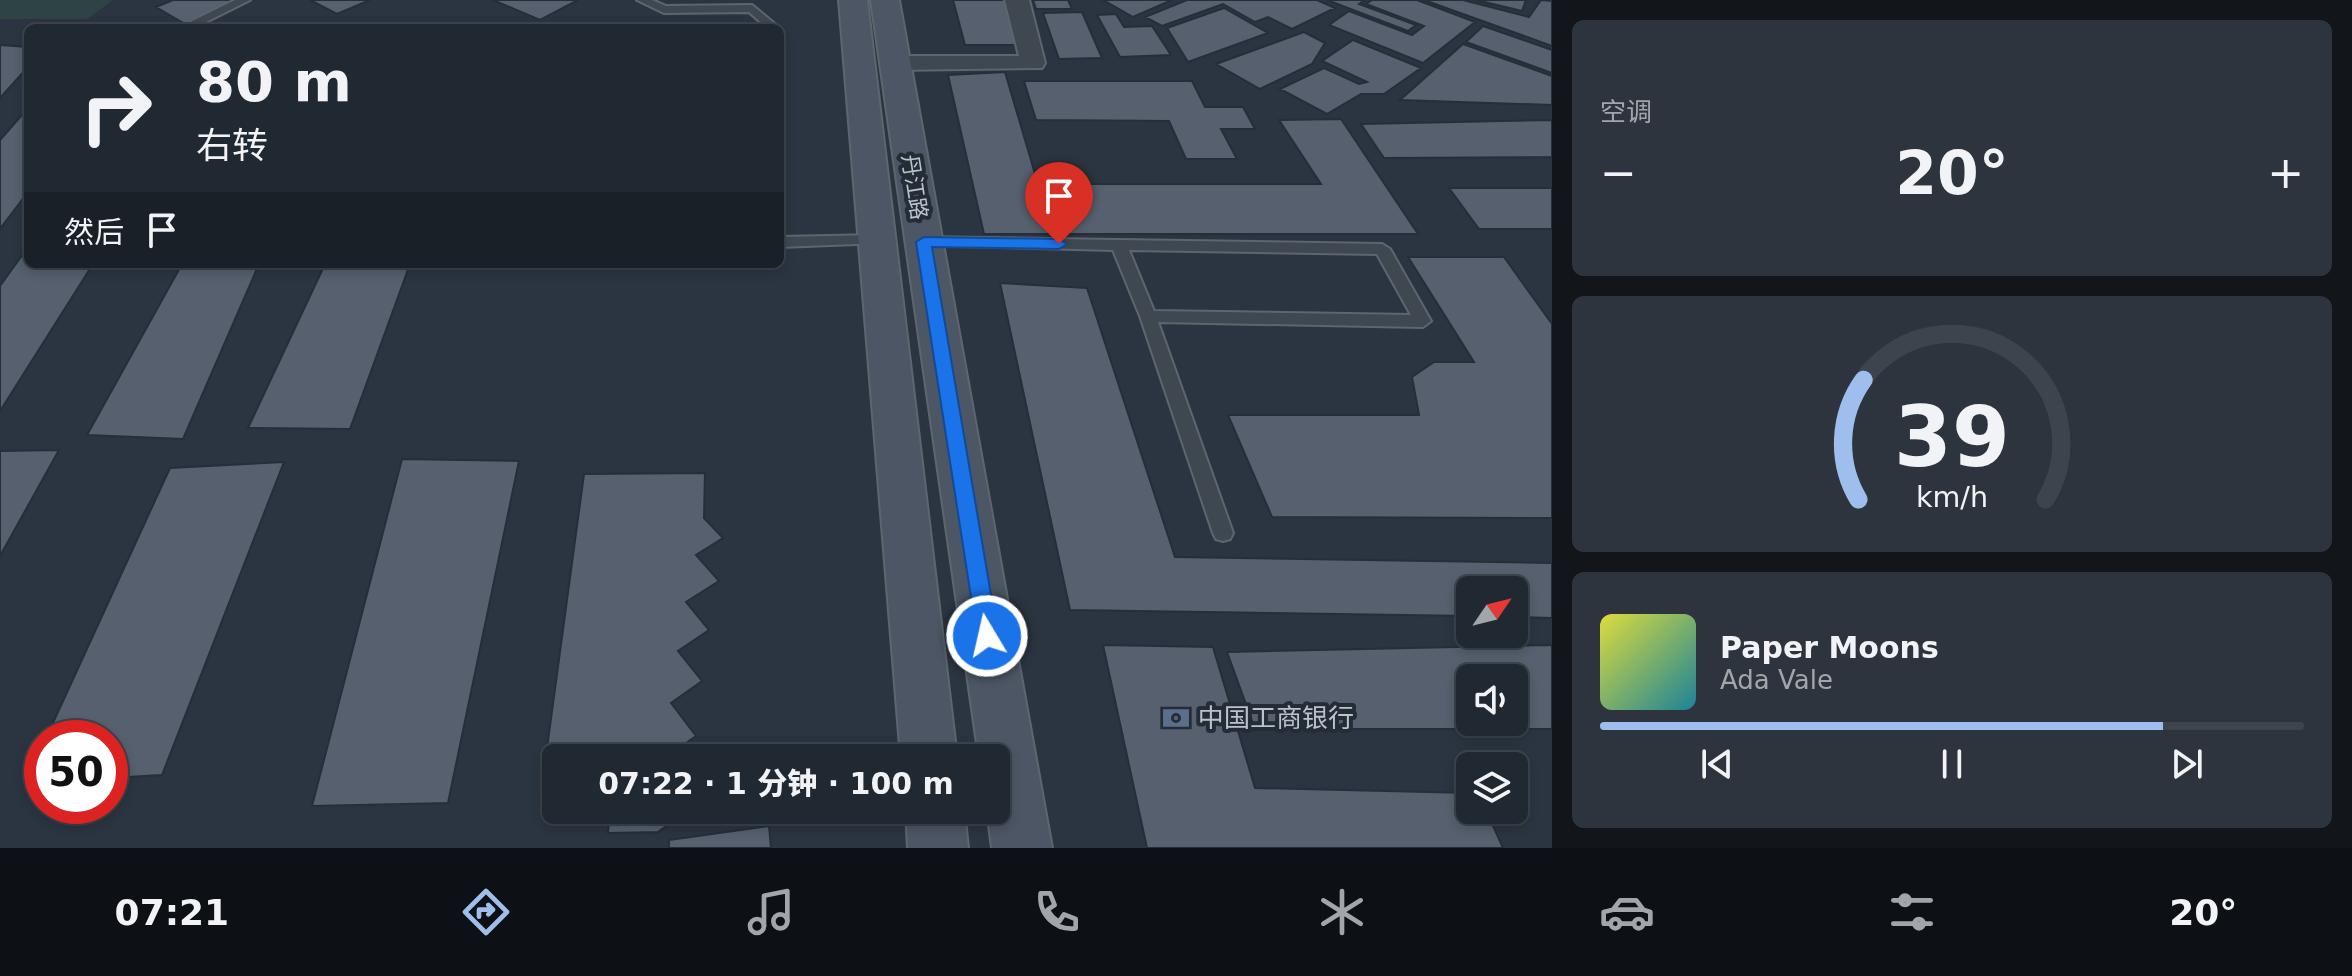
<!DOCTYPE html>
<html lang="zh">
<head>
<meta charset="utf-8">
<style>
  :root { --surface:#202831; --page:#2d343d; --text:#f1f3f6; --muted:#a2a6ab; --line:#3d444d; --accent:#9ebfee }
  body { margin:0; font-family:"DejaVu Sans","Noto Sans SC",sans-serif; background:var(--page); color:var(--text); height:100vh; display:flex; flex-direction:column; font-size:30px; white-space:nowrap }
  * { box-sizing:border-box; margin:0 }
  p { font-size:26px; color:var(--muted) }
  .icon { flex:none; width:44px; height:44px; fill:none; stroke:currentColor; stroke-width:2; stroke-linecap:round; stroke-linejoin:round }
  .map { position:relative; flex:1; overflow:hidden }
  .side { display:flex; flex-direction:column; gap:20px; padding:20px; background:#12161b; width:800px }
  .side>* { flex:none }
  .top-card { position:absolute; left:24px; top:24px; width:760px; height:244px; border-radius:12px; box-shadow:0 4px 12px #0003,0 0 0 2px var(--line); background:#202831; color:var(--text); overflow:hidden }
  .needle { width:52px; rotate:55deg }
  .tools { position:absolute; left:1456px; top:576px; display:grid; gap:16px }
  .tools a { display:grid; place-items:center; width:72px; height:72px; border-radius:12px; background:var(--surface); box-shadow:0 4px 12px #0003,0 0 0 2px var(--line); font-size:40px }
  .speed { position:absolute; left:24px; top:720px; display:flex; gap:16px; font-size:40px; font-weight:700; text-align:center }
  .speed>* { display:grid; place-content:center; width:104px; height:104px; border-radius:50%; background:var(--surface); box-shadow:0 4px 12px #0003,0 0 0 2px var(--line); line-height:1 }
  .speed .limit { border:12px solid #d22; background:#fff; color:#111 }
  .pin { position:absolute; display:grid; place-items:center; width:68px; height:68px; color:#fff; margin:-82px -34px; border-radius:50% 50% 50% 0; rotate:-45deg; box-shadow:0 0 8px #0007 }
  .pin .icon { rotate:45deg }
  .me { position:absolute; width:88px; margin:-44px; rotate:351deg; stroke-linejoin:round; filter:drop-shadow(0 0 6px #0008) }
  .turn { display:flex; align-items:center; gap:28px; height:168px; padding:0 40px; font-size:36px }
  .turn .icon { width:104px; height:104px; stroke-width:2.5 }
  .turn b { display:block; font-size:56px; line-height:68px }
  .then { display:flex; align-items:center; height:76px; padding:0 40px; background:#0003; gap:16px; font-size:30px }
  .big { font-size:60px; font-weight:800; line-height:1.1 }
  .side .widget { flex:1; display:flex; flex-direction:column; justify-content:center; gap:12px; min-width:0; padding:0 28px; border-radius:12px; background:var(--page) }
  .side .dial { align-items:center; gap:0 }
  .dial svg { height:208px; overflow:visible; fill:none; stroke:var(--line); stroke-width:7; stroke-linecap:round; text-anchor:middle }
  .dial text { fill:var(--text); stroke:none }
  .song { display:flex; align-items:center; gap:24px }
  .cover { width:96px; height:96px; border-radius:12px; background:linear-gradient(135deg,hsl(60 70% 55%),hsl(190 70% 35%)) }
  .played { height:8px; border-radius:4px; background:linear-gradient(90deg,var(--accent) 80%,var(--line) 80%) }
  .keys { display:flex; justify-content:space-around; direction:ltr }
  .heat { display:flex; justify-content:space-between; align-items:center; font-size:44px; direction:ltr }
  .trip { position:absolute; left:542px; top:744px; width:468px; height:80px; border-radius:12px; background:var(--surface); box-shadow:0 4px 12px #0003,0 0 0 2px var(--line); font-weight:800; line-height:80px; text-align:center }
  .menu { display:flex; height:128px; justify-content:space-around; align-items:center; background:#0d1014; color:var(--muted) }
  .menu .icon { width:56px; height:56px }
  .menu .active { color:var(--accent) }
  .menu b { font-size:36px; color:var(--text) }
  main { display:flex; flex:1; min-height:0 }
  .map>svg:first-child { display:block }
</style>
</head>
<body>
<main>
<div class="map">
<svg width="1552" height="848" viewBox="0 0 1552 848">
  <rect width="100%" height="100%" fill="#2b3541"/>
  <path fill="#2e4343" d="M0 0H113L87 19H0Z"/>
  <path fill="#56606e" stroke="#252e39" stroke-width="2" fill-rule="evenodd" d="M173 0H240L185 24 156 7Z
    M310 0H370L337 14Z
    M493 0H578L540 20Z
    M953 0H1005L1020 45H965Z
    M1033 0H1068L1072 9H1036Z
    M1103 0H1172L1133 17Z
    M1187 0H1317L1335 8 1292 29 1268 17 1255 22 1223 4 1162 26 1145 17Z
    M1327 0H1365L1359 4 1416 25 1408 31Z
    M1372 0H1417L1475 22 1423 63 1329 25 1349 11 1412 35 1424 26 1366 4Z
    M1424 0H1463L1529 17 1541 0 1552 1V46Z
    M1476 0H1526L1522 11Z
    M1224 8 1268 33 1188 62 1167 28Z
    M1082 12 1102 58 1059 59 1043 13Z
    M1116 14 1124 27 1152 26 1171 55 1120 57 1097 15Z
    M1483 26 1552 50V73L1466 42Z
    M1304 32 1325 43 1312 64 1260 89 1216 64Z
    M1353 40 1421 68 1384 94H1361L1327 114 1280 89 1324 68 1359 84 1367 82 1322 61Z
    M1463 44 1552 76V105L1400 100Z
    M0 45 28 47V67L0 98Z
    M1005 72 1038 184H1321L1279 120 1341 119 1418 234H984L948 75Z
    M1024 81H1192L1205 107H1243L1255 129H1221L1237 159H1186L1169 121 1036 120Z
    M28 108V192L0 229V140Z
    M1552 120V157L1384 158 1361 124Z
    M1449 188H1552V229H1479Z
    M28 247V264H93L0 411V286Z
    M1408 257H1504L1552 324V518L1272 517 1228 415H1419L1412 377 1434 362H1474Z
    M182 264H259L183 439 87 435Z
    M325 264H410L350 429 248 428Z
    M1000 283 1087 288 1175 557 1552 563V618L1514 617V590H1470V616L1070 610Z
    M59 450 0 556V451Z
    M402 459 519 461 448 803 312 806Z
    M284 462 162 775 110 778V738H46L170 468Z
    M705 473 704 518 723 538 696 555 719 581 686 602 709 630 678 651 702 681 671 703 696 736 672 753 676 758H556V800H540L584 474Z
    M1103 645 1213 647 1255 788 1470 793V810H1486L1503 848H1147Z
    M1552 645V729H1255L1227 652ZM1470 678H1514V722H1470Z
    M42 746V781L25 782Z
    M610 810H688L658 832 608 833Z
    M769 826 771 848H669V840Z"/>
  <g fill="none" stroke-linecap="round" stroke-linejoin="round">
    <g stroke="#5d656f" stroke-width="4">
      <path id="lane" d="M235 0H250L194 28H178Z
        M637 0H652L666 6 752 5 780 28H767L749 12 664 13Z
        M877 235 882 237V243L780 247V237Z
        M924 237 1382 244 1390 249 1431 321 1423 327 1158 322 1233 533 1230 539 1223 541 1216 539 1213 533 1140 316 1113 250 919 245V239ZM1129 250 1377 254 1411 315 1154 311Z"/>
    </g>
    <g stroke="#5d656f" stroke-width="4">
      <path id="street" d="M1005 0H1029L1045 63 1042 68 895 70 886 68 883 63 886 58 895 56H1019Z"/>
    </g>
    <g stroke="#5d656f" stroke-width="4">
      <path id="secondary" d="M839 0H867L957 758H901Z
        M871 0H899L1052 848H992L987 810H996V758H979Z
        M906 810H964L968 848H908Z"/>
    </g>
    <use href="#lane" fill="#3f4751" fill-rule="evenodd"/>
    <use href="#street" fill="#3f4751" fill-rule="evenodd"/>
    <use href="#secondary" fill="#4d5664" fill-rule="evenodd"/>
  </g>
  <path fill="#1a73e8" stroke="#114b97" stroke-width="2" d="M924 237 1059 239 1067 244 1059 249 932 247 998 636 995 643 987 646 980 643 977 636 916 242Z"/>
  <defs>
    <g id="bank-bare" transform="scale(2.16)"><path d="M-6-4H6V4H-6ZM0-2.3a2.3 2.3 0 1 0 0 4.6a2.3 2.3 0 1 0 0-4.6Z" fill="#5c6f8a" stroke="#232c37" stroke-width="2.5" paint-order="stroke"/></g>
  </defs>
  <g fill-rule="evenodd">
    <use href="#bank-bare" x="1176" y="718"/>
  </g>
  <g text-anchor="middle" stroke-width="8" stroke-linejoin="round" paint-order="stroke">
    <g font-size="22" fill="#bcc2cb" stroke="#232c37">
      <text transform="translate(915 187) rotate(81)" y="8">丹江路</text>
    </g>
    <g font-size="26" fill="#bcc2cb" stroke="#232c37" text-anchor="start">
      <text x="1198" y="727">中国工商银行</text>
    </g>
  </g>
</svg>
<div class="tools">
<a><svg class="needle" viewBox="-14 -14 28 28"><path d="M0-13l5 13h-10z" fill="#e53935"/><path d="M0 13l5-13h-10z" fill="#a2a6ab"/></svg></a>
<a><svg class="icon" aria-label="sound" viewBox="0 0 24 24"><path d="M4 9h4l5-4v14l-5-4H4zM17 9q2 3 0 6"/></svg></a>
<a><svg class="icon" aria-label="layers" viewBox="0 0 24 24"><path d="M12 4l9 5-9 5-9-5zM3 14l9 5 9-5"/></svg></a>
</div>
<div class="speed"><div class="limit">50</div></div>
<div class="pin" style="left:1059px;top:244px;background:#d93025"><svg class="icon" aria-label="arrive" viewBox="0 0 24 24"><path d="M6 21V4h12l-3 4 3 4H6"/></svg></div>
<svg class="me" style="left:987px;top:636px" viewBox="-20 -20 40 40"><circle r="17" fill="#1a73e8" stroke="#fff" stroke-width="3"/><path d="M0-11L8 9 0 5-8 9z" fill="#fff"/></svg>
<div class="trip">07:22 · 1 分钟 · 100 m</div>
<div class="top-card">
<div class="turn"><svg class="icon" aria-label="right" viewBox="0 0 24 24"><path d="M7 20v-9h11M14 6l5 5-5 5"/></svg><div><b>80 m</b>右转</div></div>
<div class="then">然后<svg class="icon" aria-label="arrive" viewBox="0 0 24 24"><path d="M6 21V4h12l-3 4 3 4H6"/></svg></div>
</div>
</div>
<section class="side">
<div class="widget"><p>空调</p>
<div class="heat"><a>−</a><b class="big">20°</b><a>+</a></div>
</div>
<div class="widget dial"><svg viewBox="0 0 100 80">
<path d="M14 69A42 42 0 1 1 86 69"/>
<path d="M14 69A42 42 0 0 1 16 23" stroke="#9ebfee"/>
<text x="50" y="56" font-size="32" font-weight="700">39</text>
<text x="50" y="72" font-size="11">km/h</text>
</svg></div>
<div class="widget">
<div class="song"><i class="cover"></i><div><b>Paper Moons</b><p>Ada Vale</p></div></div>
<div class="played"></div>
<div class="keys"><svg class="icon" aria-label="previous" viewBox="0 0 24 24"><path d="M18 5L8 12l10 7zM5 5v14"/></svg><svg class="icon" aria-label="pause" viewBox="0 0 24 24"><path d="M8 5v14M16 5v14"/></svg><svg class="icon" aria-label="next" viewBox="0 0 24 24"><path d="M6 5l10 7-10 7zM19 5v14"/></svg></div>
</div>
</section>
</main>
<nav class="menu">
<b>07:21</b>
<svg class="icon active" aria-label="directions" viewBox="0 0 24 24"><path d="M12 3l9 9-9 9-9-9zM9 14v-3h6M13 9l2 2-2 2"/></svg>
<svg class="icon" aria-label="music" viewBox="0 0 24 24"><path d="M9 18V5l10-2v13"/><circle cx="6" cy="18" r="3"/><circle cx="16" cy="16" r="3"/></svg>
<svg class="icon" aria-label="phone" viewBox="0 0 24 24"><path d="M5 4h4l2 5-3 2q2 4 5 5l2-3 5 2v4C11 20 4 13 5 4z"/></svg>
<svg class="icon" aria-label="climate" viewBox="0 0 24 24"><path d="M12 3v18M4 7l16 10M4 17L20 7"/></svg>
<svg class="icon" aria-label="car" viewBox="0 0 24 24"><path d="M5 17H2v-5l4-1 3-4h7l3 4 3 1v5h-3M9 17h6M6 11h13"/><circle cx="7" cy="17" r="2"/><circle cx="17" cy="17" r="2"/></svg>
<svg class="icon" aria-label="filters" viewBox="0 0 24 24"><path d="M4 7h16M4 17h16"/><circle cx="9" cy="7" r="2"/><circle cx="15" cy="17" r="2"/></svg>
<b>20°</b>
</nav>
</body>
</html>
